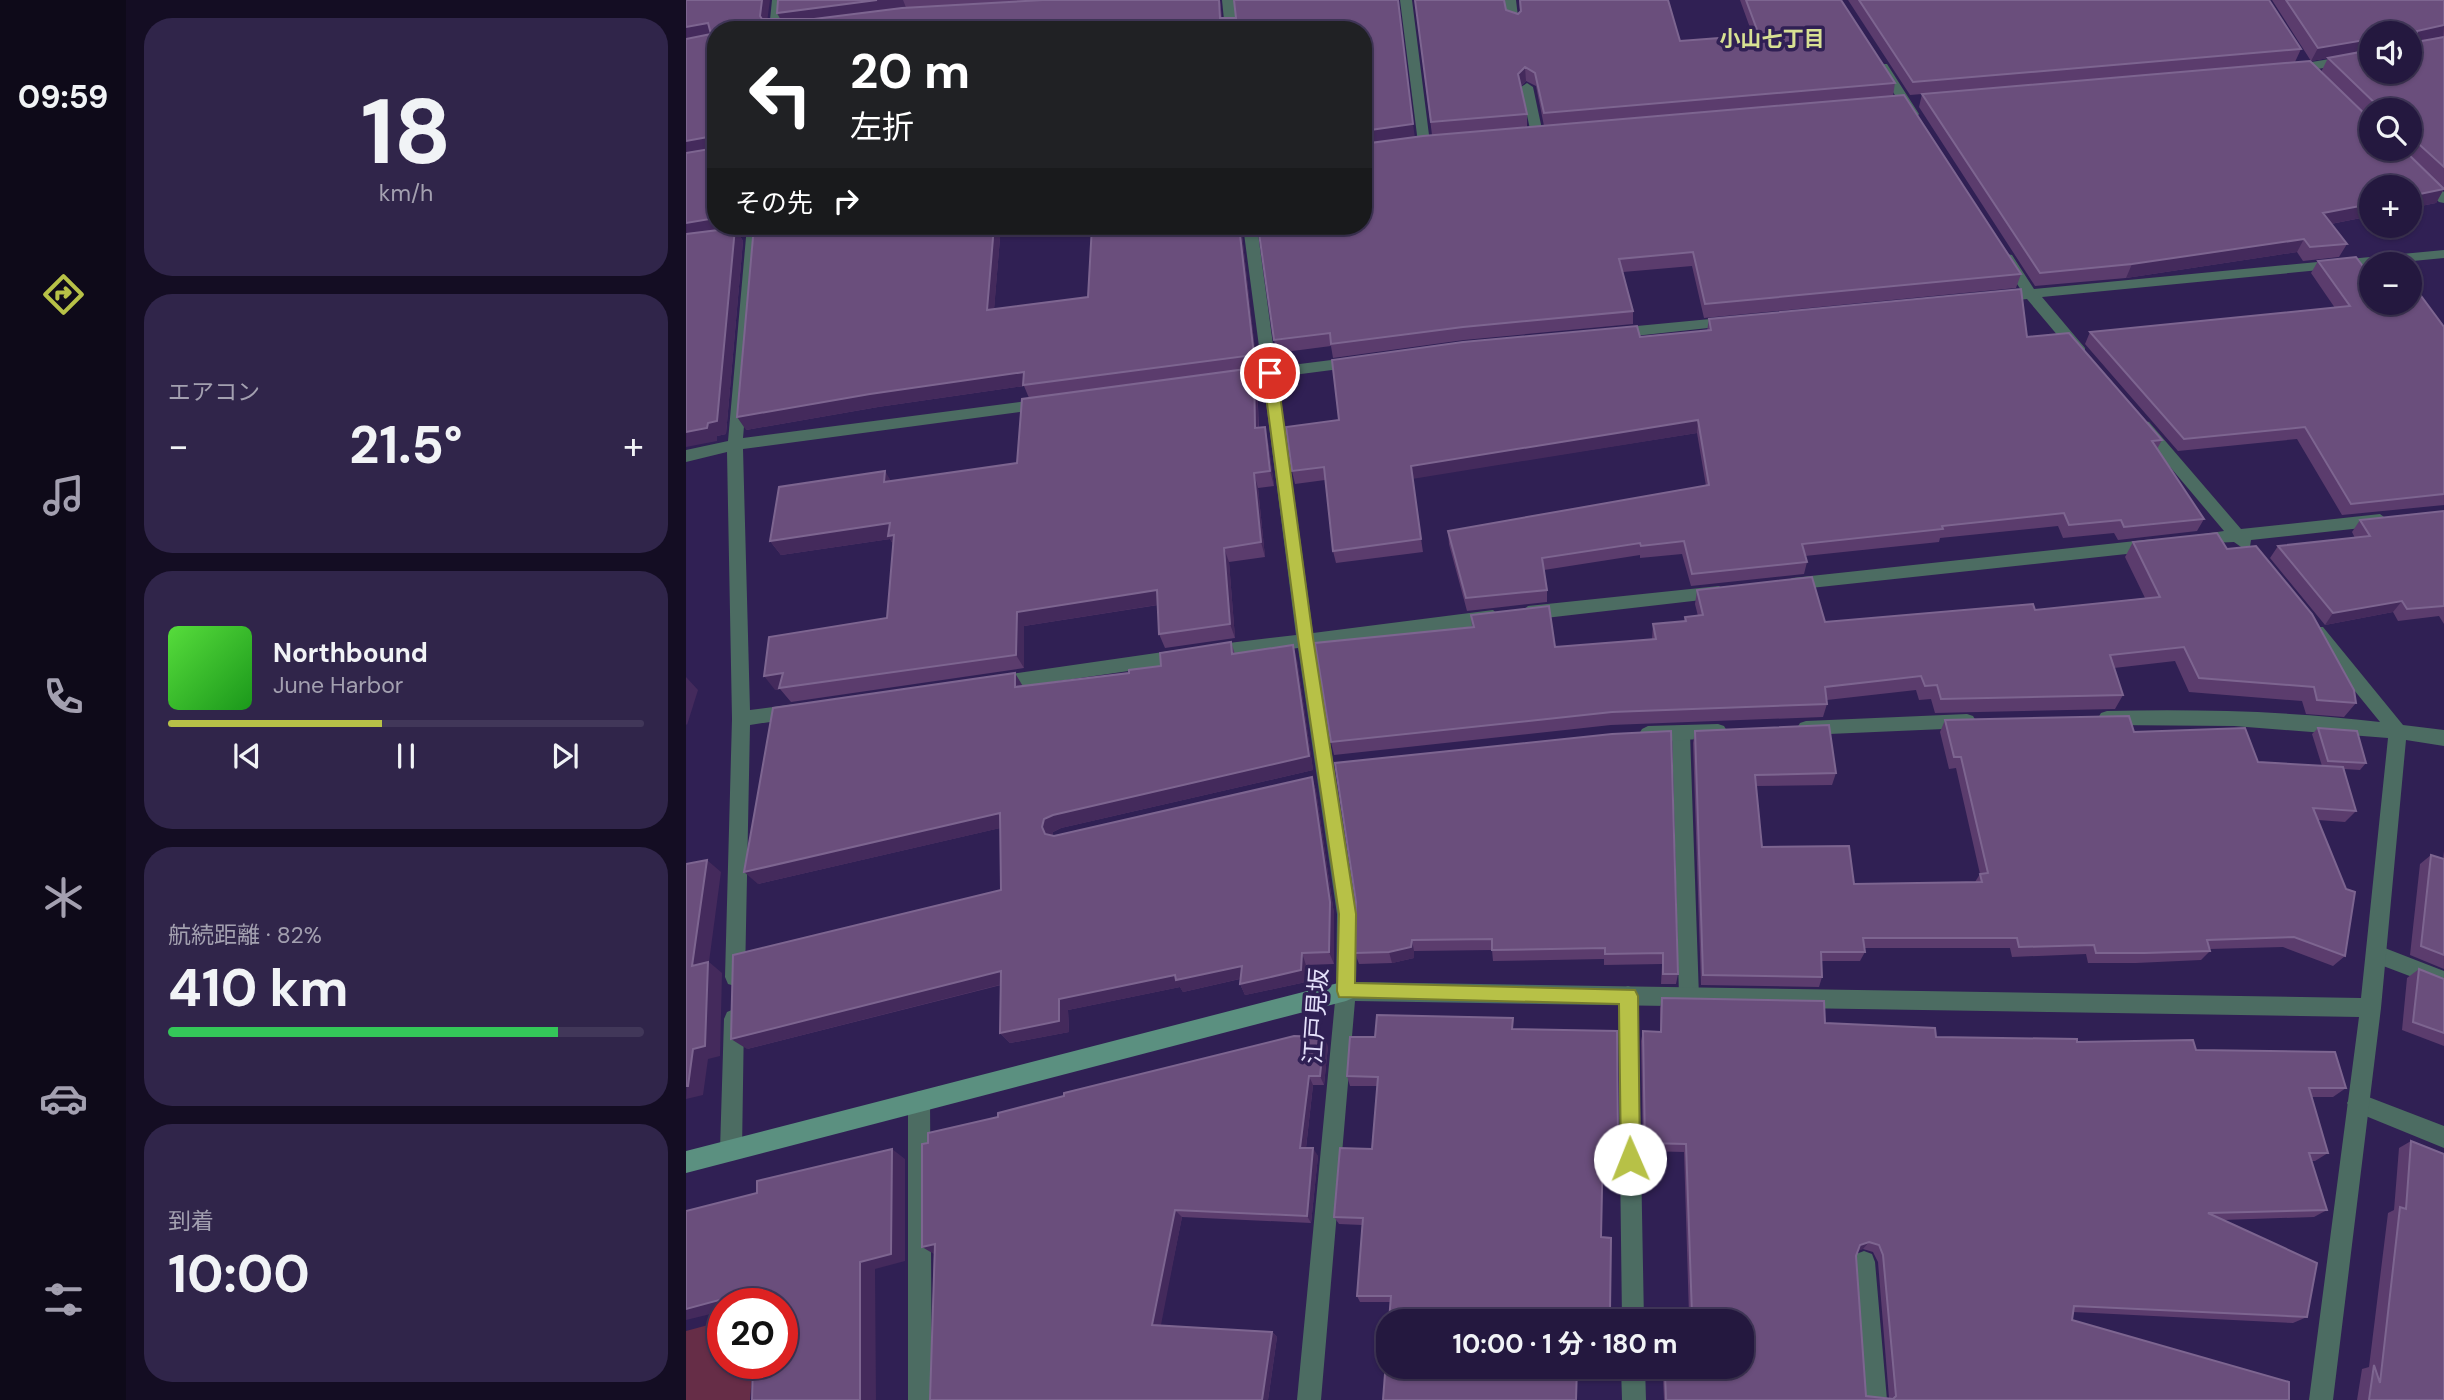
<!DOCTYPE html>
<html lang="ja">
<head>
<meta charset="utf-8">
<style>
  :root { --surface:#24183f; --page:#30254a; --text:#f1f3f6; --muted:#a3a0b0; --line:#413759; --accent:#b7c147 }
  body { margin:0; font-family:"DM Sans","Noto Sans JP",sans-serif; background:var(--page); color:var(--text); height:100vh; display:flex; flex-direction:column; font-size:26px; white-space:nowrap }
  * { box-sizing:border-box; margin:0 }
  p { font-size:23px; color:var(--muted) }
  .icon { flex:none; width:38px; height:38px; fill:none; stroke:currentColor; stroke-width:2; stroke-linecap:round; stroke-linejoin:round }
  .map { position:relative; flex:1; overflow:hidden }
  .details { display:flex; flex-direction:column; gap:18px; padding:18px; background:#140d23; width:560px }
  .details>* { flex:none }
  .hud { position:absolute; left:21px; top:21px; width:665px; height:214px; border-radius:28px; box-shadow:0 2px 5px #0004,0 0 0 2px var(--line); background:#202124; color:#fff; overflow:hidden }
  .tools { position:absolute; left:1673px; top:21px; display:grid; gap:14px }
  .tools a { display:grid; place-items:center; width:63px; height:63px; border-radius:50%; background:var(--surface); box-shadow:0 2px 5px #0004,0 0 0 2px var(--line); font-size:35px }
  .speed { position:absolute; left:21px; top:1288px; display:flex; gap:14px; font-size:35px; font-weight:700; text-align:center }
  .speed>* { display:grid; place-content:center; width:91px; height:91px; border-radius:50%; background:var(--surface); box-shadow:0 2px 5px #0004,0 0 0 2px var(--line); line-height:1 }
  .speed .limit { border:10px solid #d22; background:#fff; color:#111 }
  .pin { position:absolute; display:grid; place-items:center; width:60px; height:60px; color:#fff; margin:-30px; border:4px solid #fff; border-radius:50%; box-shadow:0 2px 7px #0007 }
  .me { position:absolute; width:77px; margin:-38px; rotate:359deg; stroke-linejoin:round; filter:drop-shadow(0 0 5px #0008) }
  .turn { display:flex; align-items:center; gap:24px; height:147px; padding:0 28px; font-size:32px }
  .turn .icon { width:91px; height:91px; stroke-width:2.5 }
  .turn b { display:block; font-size:49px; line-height:60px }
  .then { display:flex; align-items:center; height:66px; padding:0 28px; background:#0003; gap:14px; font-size:26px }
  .big { font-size:52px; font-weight:700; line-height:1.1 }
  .details .tile { flex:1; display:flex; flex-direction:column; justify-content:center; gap:10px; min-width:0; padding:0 24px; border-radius:28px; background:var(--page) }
  .details .dial { align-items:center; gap:0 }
  .dial b { font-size:91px; line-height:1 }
  .song { display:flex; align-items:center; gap:21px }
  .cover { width:84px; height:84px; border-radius:10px; background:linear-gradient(135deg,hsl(110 70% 55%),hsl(120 70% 35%)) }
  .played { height:7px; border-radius:4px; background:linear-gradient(90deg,var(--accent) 45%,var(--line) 45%) }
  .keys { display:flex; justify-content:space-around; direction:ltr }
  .heat { display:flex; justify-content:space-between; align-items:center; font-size:38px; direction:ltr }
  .charge { height:10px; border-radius:5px; background:linear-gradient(90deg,#34c759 82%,var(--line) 0) }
  .trip { position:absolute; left:690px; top:1309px; width:378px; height:70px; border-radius:28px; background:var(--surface); box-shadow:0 2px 5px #0004,0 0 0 2px var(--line); font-weight:700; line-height:70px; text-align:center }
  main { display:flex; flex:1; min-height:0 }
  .dock { display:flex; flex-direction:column; width:126px; justify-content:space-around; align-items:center; background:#0e0a19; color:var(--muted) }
  .dock .icon { width:49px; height:49px }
  .dock .current { color:var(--accent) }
  .dock b { font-size:32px; color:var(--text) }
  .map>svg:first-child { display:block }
</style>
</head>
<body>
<main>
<nav class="dock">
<b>09:59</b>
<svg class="icon current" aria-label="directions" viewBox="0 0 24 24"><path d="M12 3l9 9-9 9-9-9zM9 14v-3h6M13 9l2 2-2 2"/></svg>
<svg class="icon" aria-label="music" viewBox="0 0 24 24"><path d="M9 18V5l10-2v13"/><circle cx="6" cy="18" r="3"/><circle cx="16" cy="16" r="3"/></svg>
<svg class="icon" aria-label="phone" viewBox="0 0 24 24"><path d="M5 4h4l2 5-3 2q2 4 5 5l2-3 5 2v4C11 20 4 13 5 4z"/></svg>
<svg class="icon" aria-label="climate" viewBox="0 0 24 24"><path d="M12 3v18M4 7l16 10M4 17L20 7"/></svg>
<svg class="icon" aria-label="car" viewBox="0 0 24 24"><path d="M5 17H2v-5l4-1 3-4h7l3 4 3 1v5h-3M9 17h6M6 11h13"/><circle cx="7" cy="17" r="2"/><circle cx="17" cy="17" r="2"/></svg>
<svg class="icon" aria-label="filters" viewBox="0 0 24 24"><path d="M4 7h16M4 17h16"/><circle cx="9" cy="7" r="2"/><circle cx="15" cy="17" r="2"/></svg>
</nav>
<section class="details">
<div class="tile dial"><b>18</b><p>km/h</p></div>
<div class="tile"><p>エアコン</p>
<div class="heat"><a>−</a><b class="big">21.5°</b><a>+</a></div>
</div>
<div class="tile">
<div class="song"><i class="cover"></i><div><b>Northbound</b><p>June Harbor</p></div></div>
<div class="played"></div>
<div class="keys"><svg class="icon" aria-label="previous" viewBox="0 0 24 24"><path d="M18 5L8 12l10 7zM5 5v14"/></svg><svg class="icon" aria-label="pause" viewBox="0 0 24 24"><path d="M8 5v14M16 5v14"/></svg><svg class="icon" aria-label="next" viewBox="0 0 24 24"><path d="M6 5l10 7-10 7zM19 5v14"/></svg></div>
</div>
<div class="tile"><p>航続距離 · 82%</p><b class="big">410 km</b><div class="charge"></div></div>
<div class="tile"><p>到着</p><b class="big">10:00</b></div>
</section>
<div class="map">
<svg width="1758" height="1400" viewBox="0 0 1758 1400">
  <rect width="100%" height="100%" fill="#302054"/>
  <path fill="#662d47" d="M37 1321V1363H67L64 1400H0V1331Z"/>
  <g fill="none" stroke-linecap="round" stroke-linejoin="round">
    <path fill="#4c6c62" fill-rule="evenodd" d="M714 0H726L744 143 738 147 732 143Z
      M818 0H830L833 25 823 23Z
      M841 83 847 87 857 134 851 138 845 134 835 87Z
      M995 726 1001 728 1004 733 1013 997 1010 1004 1003 1007 996 1004 993 997 986 733 989 728Z
      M1691 945 1758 971V989L1684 961 1681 954 1684 947Z
      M942 986 949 989 952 996 958 1321H936L932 996 935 989Z
      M233 1091 240 1094 244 1101 246 1400H222V1101L226 1094Z
      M1672 1093 1758 1126V1148L1665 1110 1661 1103 1665 1096Z
      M1178 1251 1186 1254 1189 1262 1201 1400H1177L1167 1262 1170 1254Z
      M935 1367H959L960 1400H936Z"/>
    <path fill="#4c6c62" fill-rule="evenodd" d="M86 0H98L95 30H83Z
      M536 0H548L551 30H539Z
      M1685 52V60L1608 73 1602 69 1608 65Z
      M1193 64H1201L1233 114 1231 117H1223L1191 67Z
      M1699 149H1712L1758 192V203L1753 202Z
      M61 226H75L57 438 357 399 364 404 357 409 57 449 64 710 110 704 116 706 119 711 116 716 110 718 64 725 59 977 56 984 49 986 42 984 39 977 46 719 41 452 0 462V450L42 441Z
      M557 226H571L590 367 669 357 676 362 669 367 592 377 627 633 807 610 815 617 807 624 629 646 671 914 670 982 1675 998 1702 738 1548 726 1421 725 1415 723 1412 718 1415 713 1421 711C1512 709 1603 711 1694 722L1625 637 1623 632 1625 627H1637L1717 725 1758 730V746L1720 740 1695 1008 1647 1400H1623L1673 1017 669 1001 635 1400H611L650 991 651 914 612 648 526 659 520 657 517 652 520 647 526 645 610 635 577 379 547 383 540 378 547 373 576 369Z
      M1758 250V258L1356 297 1399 348V356H1389L1341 299 1313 302 1306 297 1313 292 1335 290 1314 258 1321 254 1326 255 1348 289Z
      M1045 317 1052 322 1050 325 930 338 923 333 930 328Z
      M1458 421 1463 422 1555 529 1694 514 1702 520 1694 526 1565 540 1564 547 1558 549 1548 542 1504 544 1502 540 1504 536 1538 531 1453 430 1450 426 1453 422Z
      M1468 539 1476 545 1468 551 1106 590 1098 584 1106 578Z
      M1033 586 1041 592 1033 598 842 620 834 613 842 606Z
      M498 649 504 651 507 656 504 661 498 663 311 690 305 688 302 683 305 678 311 676Z
      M1281 714 1287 716 1290 721 1287 726 1281 728 1120 735 1114 733 1111 728 1114 723 1120 721Z
      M1032 724 1038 726 1041 731 1038 736 1032 738 962 742 956 739 953 734 956 729 962 726Z
      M48 1009 55 1012 58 1019 56 1150 53 1158 45 1161 37 1158 34 1150 38 1019 41 1012Z"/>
    <path fill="#5b9080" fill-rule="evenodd" d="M660 981 667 984 670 991 667 998 660 1001 0 1173V1151Z"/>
  </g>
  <path fill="#5b3c6d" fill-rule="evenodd" d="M0 0 82 19H95L91 13 92 0H534L536 18 729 137 746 135 729 0 820 10 832 14 834 12 833 0H982L994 41 1067 36 1054 0H1155L1209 83 1207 96 1335 274 1330 288 1018 318 1006 266 937 272 947 311V324L778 340 647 358 645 346 591 353 588 340 677 226 30 30V226L58 228 50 229 57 241 40 434 31 436V441ZM840 81 850 86 858 126 841 127V114L835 86Z
    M1162 0H1583L1615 49 1609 62 1685 149H1724V110H1685V120L1635 72 1642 58 1625 61 1586 0H1758V37L1747 39 1758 37V188L1750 203 1645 224 1661 244 1653 257 1617 261 1611 252 1440 278 1349 286 1233 107 1236 94 1224 95ZM1685 33H1724L1685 72Z
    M68 226H315L308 309 402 297 406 226H555L571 368H568L571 383 573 428 582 442 588 486 572 488 579 557 543 562 549 638 479 648 473 634 472 605 338 626V668L105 702 94 689 89 690 201 618 207 544 204 539 95 555 84 541 205 481 331 463 343 398 338 386 192 407 60 430Z
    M1632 261 1685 303 1758 327V505L1656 515 1611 439 1492 451 1399 344 1404 332 1649 308 1625 273Z
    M1023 319 1341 337 1476 440 1471 449 1518 519 1511 531 1432 540 1428 533 1377 538 1372 526 1254 538 1253 542 1119 556 1121 562 1118 574 1005 586 996 554 954 558V555L858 570 861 590V602L781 611 763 544 762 531 1020 486 1011 433 726 478 737 552 650 563 647 551 639 480 609 484 606 471 653 420 954 337 1021 331Z
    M1758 511V624L1753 616 1712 621 1707 612 1639 625 1584 558 1592 546 1669 538 1666 532 1674 520Z
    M1447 542 1541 549 1670 703 1658 717 1620 714 1616 701 1503 692 1489 661 1428 668 1437 695 1429 709 1249 713 1245 699 1233 700 1230 690 1141 700V704L1137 717 925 725 648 755 645 742 786 627 785 615 869 647 966 639 967 624 998 621 999 617 1012 616 1009 604 1011 590 1139 622 1349 610 1459 598 1439 557Z
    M545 642 549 654 611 660 627 770 375 828 367 832 366 836H368L626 777 630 791 648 914V964L620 965V982L559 995 554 984V979L497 992 494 987 382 1010 383 1032 324 1043 314 1033 315 985 61 1049 315 890 314 828 72 884 337 686 443 673 475 666Z
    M1259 720 1448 732 1572 762 1636 766 1626 734 1632 728 1680 763 1674 770 1658 769 1670 811 1659 822 1632 820 1659 956 1647 966 1597 947 1524 949V951L1515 960 1450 963H1402L1400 954 1326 957 1324 948H1178L1179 952 1174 961H1136V977L1133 987 1015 985 1007 743 1009 731 1150 773 1146 785 1070 786 1076 847 1168 884 1289 882 1294 874 1270 768 1263 769 1254 732Z
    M926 734 992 974 990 984H975L976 964 918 965V959L807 961 806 950 728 951V958L706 963 673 964 669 953Z
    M1758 851V969L1724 955 1734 864 1745 855 1757 859Z
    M1733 969 1758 979V1046L1716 1030 1721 978Z
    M976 998 1139 1023 1250 1037 1391 1042 1510 1050 1660 1088 1647 1097H1625L1642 1153 1629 1161H1625L1641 1210 1628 1217 1536 1220 1621 1317 1607 1323 1387 1312 1386 1320 1603 1400H978L977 1378H974V1367H1055L703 1321 704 1302H674L671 1296 676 1225 653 1224 648 1217 686 1149 692 1086H664L661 1076 689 1037 932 1142 931 1150H917L915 1237 924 1311 937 1318H960L1003 1315 998 1152 957 1151 955 1041 957 1031 974 1032V1008ZM1177 1249 1187 1252 1192 1262 1203 1398 1180 1396 1170 1256 1172 1250Z
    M642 1046 638 1085H627L620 1148 632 1156 625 1223 496 1217 474 1325 586 1332 591 1337 582 1400H244L248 1254Z
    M1725 1141 1758 1400H1671L1676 1369 1683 1367 1702 1213 1708 1210 1713 1148Z"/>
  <path fill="#442a5c" d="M76 0H84L80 30 74 16Z
    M191 0H217L221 10 98 26 91 13Z
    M533 0H534L537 30 534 18Z
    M22 23 30 36 0 42V27Z
    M1758 25 1757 36 1724 44 1731 31Z
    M1685 39V51L1625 61 1632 48Z
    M839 67 840 81 832 88V74Z
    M727 124 729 138 677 145V131Z
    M22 137 30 150 0 156V141Z
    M1758 189 1750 203 1724 208V196Z
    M1685 204V216L1629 227 1637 213Z
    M30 218V226H60L58 228 50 229 57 241 40 434 31 436V441L0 447V432L22 423 0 238V223Z
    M308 226H315L307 323 301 310Z
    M553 226H555L571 368 568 355Z
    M1618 239 1611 252 1440 278 1446 264Z
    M568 368 571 383 573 443 569 428Z
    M338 372V386L192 407 60 430 51 417 184 394Z
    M1012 420 1011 433 726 479 725 466Z
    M579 427 582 442 588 486 584 471Z
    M199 471 208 486 198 482Z
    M568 473 572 488 579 557 575 542Z
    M204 523 213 538 211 550 204 539 95 555 84 541Z
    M538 548 543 562 549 638 544 624Z
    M471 590 477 604 338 626V668L330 655 331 612Z
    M1716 601 1707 612 1639 625 1647 613Z
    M607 645 611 660 627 770 375 828 367 832 365 840 359 834 356 827 358 819Z
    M97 673 94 689 89 690 78 676Z
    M329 673 338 688 329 687Z
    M0 677 12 690 1 725 0 724Z
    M626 777 630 791 648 914V964L643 952Z
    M314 813 323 826 72 884 58 872Z
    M21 860 35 872 23 962 36 973 34 1056 22 1059 17 1095 0 1099 6 966Z
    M726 940 728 951V958L706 963 703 952Z
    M616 953 620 965V982L559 995 554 984Z
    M556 966 562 977 497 992 494 987 382 1010 383 1032 324 1043 314 1033 373 999 489 975Z
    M315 971 325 982 61 1049 45 1039Z
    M638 1037 642 1046 638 1085 634 1076Z
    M623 1076 627 1085 619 1156 614 1148Z
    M627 1148 632 1156 625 1223 621 1216Z
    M206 1149 219 1159V1261L189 1269 190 1400H174V1262Z
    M489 1210 496 1217 474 1330 466 1325Z
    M1183 1242 1177 1249 1169 1252 1174 1245Z
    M249 1244 260 1251 248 1254 236 1247Z
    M70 1290 87 1297 62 1304H37V1311L0 1320V1309Z
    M586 1332 591 1337 582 1400H576Z"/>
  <path fill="#6a4e7c" stroke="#7d6590" stroke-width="2" fill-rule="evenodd" d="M0 0H76L74 16 76 19H128L216 8 357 0H533L534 18H550L548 0H712L727 124 677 131V30H30V218L0 223V153L24 149 22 137 0 141V39L25 34 22 23 0 27Z
    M92 0H191L91 13Z
    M729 0H818L820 10 832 14 835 11 834 0H982L994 41 1073 35 1060 0H1155L1209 83 858 113 849 73 839 67 832 74 841 114 745 122Z
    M1173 0H1583L1615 49 1227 82Z
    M1600 0H1758V25L1731 31 1730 42 1758 37V167L1724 136V110H1694V108L1642 58 1685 50V72H1724V33H1685V39L1632 48Z
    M1624 61 1685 120V149H1717L1758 189 1724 196V187H1685V204L1637 213 1661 244 1624 247 1618 239 1446 264 1354 273 1236 94Z
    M1218 95 1335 274 1019 304 1007 252 933 259 947 311 777 327 645 344 644 333 588 340 572 226H677V144L737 136Z
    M68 226H308L301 310 402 297 406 226H553L568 355 337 385 338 372 184 394 51 417Z
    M49 228 31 421 22 423 21 428 0 432V234Z
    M1670 257 1685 277V303H1724V281L1758 327V494L1665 504 1619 427 1498 439 1404 332 1664 306 1632 261Z
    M1335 289 1341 337 1383 333 1476 440 1466 441 1518 519 1438 527 1435 520 1383 525 1378 513 1256 526 1257 529 1116 544 1121 562 1006 574 998 541 955 546 954 543 856 558 861 590 780 598 762 531 1023 485 1012 420 725 466 735 539 647 551 638 467 606 471 600 427 653 420 646 360 777 342 951 326 954 337 1025 330 1023 319Z
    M568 368 569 428 579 427 584 471 568 473 575 542 538 548 544 624 473 634 471 590 331 612 330 655 93 688 97 673 78 676 83 637 201 618 208 535 202 536 204 523 84 541 93 487 199 471 198 482 331 463 336 399Z
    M1758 511V606L1721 609 1716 601 1647 613 1592 546 1684 536 1674 520Z
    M1531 533 1541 549 1570 546 1626 614 1668 690 1670 703 1631 700 1628 687 1513 678 1498 647 1424 655 1437 695 1255 699 1251 685 1239 686 1235 676 1139 687 1141 704 926 712 645 742 629 643 788 627 785 615 863 606 869 647 970 639 967 624 1000 621 999 617 1017 615 1011 590 1126 577 1139 622 1347 604 1349 610 1474 597 1447 542Z
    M545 642 546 654 607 645 623 756 367 815 358 819 356 827 359 834 368 836 626 777 644 902 643 952 616 953 615 970 554 984 556 966 490 980 489 975 373 999V1021L314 1033 315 971 45 1039 47 955 315 890 314 813 58 872 87 708 329 673V687L443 673V670L475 666 474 653Z
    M1443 716 1448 732 1559 728 1572 762 1657 767 1670 811 1627 808 1660 889 1669 892 1659 956 1608 937 1521 940 1524 951 1459 953H1410L1408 945 1333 947 1331 938H1177L1179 952H1135L1136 977 1017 975 1009 731 1143 725 1150 773 1069 775 1076 847 1163 846 1168 884 1296 882 1294 874 1302 873 1275 757H1268L1259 720Z
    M1632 728 1671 731 1680 763 1642 761Z
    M985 731 992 974H977V953L919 954V948L806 950V939L726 940 725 947 703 952 669 953 670 902 649 763 926 734Z
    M1745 855 1758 859V955L1735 946Z
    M21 860 6 966 22 962 19 1046 7 1049 2 1086H0V864Z
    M1733 969 1758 979V1033L1727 1022Z
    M976 998 1138 1001 1139 1023 1249 1028 1250 1037 1391 1039V1042L1507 1040 1510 1050 1649 1052 1660 1088H1623L1642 1153H1623L1641 1210 1522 1213 1631 1263 1621 1317 1388 1306 1386 1320 1603 1382V1400H980L979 1374H976V1367H1055V1321H703L705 1296H671L677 1218 648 1217 654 1148 686 1149 692 1077 661 1076 664 1037H689L691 1015 827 1018 826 1029 931 1031 932 1142H917L915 1237 925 1238 924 1311 934 1314 937 1318H960L962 1314 1006 1315 1000 1144 959 1143 957 1031 975 1032ZM1183 1242 1193 1245 1197 1255 1210 1396 1207 1399 1180 1396 1170 1256 1174 1245Z
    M608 1036 638 1037 634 1076H623L614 1148H627L621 1216 489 1210 466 1325 586 1332 576 1400H244L249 1244 236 1247V1144L242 1143V1133L312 1117V1113L378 1096V1093Z
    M1725 1141 1758 1154V1400H1683L1688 1365 1694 1383 1714 1207 1720 1209Z
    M206 1149 205 1254 174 1262V1400H66L67 1363H96V1304H69L70 1290 0 1309V1211L71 1193V1181Z
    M702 1335V1367H891L890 1400H697Z"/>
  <path fill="#b7c147" stroke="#777d2e" stroke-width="2" d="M584 369 591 373 627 638 670 914 669 983 949 990 952 996 954 1159 951 1166 944 1168 938 1166 935 1159 933 1004 653 997 651 991 653 914 612 638 577 373Z"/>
  <g text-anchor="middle" stroke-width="7" stroke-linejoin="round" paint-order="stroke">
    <g font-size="21" font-weight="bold" fill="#d8e193" stroke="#302054">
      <text x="1086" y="46">小山七丁目</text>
    </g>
    <g font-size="24" fill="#e4e0fa" stroke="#302054">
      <text transform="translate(630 1016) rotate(-86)" y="8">江戸見坂</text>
    </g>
  </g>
</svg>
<div class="tools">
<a><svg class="icon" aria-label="sound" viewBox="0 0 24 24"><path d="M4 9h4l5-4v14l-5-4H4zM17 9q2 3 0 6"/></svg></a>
<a><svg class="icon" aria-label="search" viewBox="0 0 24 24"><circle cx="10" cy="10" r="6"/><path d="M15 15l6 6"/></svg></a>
<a>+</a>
<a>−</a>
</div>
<div class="speed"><div class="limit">20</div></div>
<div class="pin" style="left:584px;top:373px;background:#d93025"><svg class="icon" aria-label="arrive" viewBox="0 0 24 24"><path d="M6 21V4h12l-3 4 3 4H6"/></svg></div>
<svg class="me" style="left:944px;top:1159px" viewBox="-20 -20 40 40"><circle r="19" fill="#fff"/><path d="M0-13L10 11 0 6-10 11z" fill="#b7c147"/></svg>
<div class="trip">10:00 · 1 分 · 180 m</div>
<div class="hud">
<div class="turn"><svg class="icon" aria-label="left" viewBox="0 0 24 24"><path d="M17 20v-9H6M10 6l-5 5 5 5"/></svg><div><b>20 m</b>左折</div></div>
<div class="then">その先<svg class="icon" aria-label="right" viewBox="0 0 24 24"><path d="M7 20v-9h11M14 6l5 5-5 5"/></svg></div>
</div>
</div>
</main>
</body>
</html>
